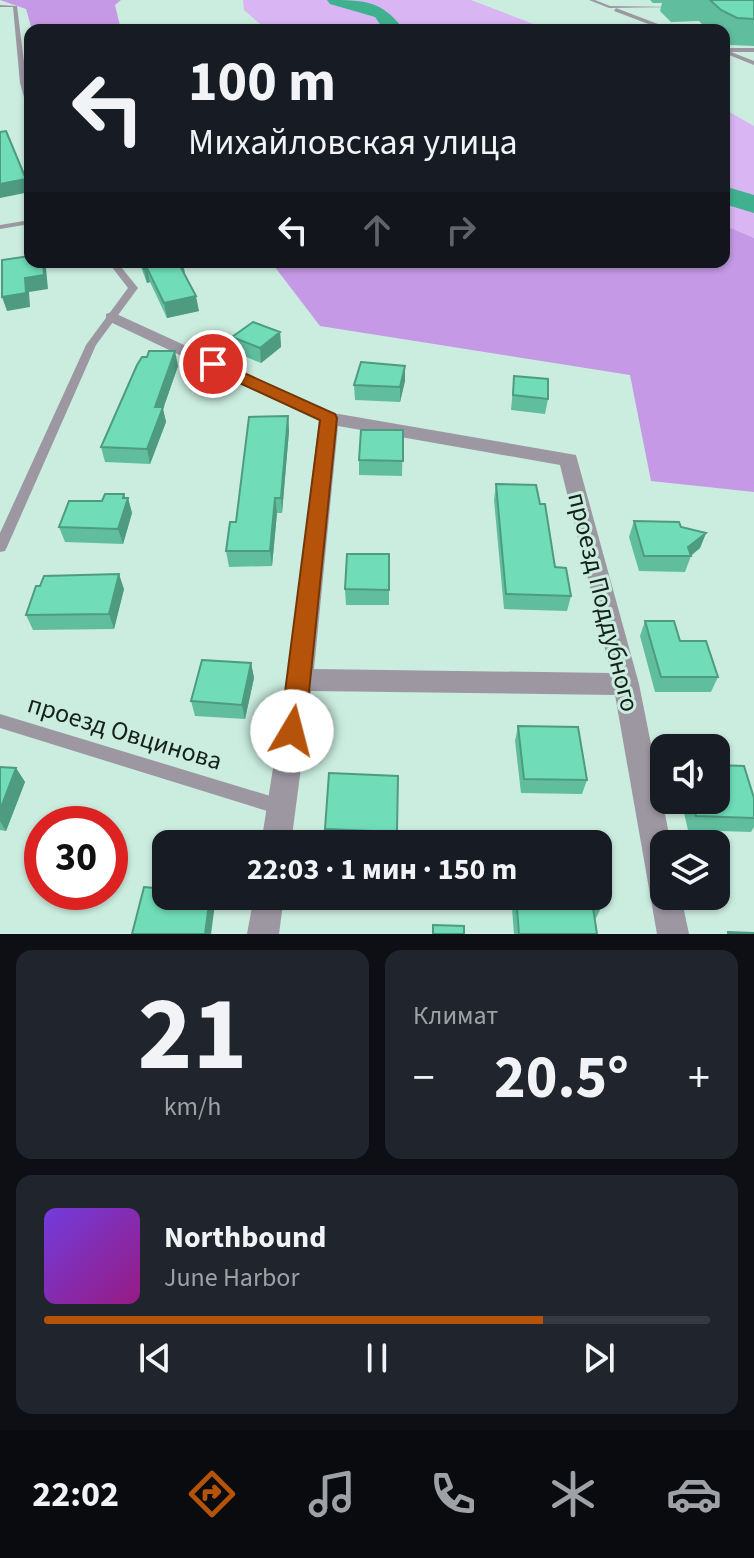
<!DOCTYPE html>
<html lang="ru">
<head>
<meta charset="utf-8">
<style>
  :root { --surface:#171b24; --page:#20242c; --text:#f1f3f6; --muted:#9ea1a6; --line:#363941; --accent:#b45309 }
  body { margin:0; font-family:"Source Sans 3",sans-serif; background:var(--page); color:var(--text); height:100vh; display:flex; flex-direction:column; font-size:30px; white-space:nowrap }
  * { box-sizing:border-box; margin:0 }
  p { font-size:26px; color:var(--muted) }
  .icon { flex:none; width:44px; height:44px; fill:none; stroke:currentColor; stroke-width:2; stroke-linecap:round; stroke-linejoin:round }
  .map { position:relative; height:934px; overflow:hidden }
  .panel { display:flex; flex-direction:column; gap:16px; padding:16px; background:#0d0f14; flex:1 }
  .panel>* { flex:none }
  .banner { position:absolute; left:24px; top:24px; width:706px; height:244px; border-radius:16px; box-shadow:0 2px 6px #0004; background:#171b24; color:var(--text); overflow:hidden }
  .buttons { position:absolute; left:650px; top:734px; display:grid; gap:16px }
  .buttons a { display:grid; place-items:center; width:80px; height:80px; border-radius:16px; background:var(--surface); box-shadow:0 2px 6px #0004; font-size:40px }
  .speed { position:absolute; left:24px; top:806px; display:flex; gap:16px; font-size:40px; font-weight:700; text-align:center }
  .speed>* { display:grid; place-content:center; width:104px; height:104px; border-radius:50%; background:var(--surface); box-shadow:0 2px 6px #0004; line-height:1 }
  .speed .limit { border:12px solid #d22; background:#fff; color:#111 }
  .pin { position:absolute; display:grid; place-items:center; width:68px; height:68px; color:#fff; margin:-34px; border:4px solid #fff; border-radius:50%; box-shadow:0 2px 8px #0007 }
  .me { position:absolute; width:88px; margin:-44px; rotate:8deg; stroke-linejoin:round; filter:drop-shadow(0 0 6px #0008) }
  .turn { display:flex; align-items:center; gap:28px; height:168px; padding:0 32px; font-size:36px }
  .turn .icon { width:104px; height:104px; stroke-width:2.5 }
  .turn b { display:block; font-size:56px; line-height:68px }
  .lanes { display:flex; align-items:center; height:76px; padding:0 32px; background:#0003; justify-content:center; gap:40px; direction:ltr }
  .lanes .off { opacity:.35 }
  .big { font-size:60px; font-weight:700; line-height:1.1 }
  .panel .tile { flex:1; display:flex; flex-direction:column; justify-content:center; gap:12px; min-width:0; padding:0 28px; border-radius:16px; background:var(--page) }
  .panel .dial { align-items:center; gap:0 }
  .dial b { font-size:104px; line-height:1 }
  .song { display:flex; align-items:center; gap:24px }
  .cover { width:96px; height:96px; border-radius:12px; background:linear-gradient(135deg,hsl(260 70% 55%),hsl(310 70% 35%)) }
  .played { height:8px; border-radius:4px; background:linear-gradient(90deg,var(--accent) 75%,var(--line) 75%) }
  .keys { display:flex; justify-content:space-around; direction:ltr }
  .heat { display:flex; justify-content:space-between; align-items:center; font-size:44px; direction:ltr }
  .panel .tiles { flex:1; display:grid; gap:16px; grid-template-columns:1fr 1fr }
  .tile:last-child { grid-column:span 2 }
  .trip { position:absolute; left:152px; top:830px; width:460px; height:80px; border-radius:16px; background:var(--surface); box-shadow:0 2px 6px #0004; font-weight:700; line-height:80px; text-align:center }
  .menu { display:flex; height:128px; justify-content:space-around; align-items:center; background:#090b0e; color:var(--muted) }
  .menu .icon { width:56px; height:56px }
  .menu .current { color:var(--accent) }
  .menu b { font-size:36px; color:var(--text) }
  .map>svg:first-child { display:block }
</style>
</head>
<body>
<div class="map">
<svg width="754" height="934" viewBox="0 0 754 934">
  <rect width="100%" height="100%" fill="#cbeddf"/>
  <path fill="#d9b5f3" d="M243 0H471L549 30H267L244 10Z
    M724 109 754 126V238L724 225Z"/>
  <path fill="#c599e5" d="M0 0H121L115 5 121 30H32L26 9Z
    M724 225 754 238V492L651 481 630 375 320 326 271 262H724Z"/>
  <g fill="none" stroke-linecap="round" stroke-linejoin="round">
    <path fill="#40b18e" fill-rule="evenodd" d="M327 0C364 0 382 0 404 30H384L375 17 330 4Z
      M724 186 754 195V213L724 204Z"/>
    <path fill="#9d97a2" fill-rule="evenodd" d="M589 0H595L610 6 676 7 609 8Z
      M0 5 17 6 30 110 27 108 20 83 13 7H0Z
      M616 8 671 29 672 30H664L614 11Z
      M729 48H754V52H731L754 61V65L724 53V49Z
      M30 220V224L0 229V225Z
      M108 262H117L138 288 96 345 7 547 5 551 0 552V533L86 345 128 288Z
      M0 714 280 799 286 801 289 807 286 813 280 815 0 728Z"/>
    <path fill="#9d97a2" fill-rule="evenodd" d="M112 312 333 413 576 455 639 684 671 844H664V896H681L689 934H657L615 695 311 691 291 844H261L287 680 319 421 106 320V314ZM338 426 560 465 611 673 314 669Z
      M254 896H284L279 934H247Z"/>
  </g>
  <path fill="#60be9e" d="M650 0H754V46L730 45 724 42V30H708L699 21 671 22 660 11 662 3H653Z
    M139 262H183L185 275 199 311 167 318 150 282 147 283Z
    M280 332 281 347 261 363 234 352 232 337Z
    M178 366 163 409 166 422 150 464 105 462 101 447Z
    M405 366V381L400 402 355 400 354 385Z
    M514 376 548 399 545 414 511 410Z
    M288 416 289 431 282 513H277L272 566 229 567 226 551 236 522Z
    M403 430 402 476 359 475V460Z
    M496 484 540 504 555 567 571 596 567 611 504 609 494 500Z
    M124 494 125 498H128L132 513 123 544 65 542 59 527 102 501Z
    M634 521 681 527 706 533 700 548 691 556 685 572 639 571 629 537Z
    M389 554V605H346L345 589Z
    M124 589 114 629 33 630 26 615Z
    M645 621 718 677 711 692H655L640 636Z
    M251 663 254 678 245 719 195 716 191 701Z
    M518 726 587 780 582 794 521 793 515 741Z
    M0 767 16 768 25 782 6 831 0 830Z
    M754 798V827L751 832 688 830 681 800Z
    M325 829 397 832V844L326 843Z
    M511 896H598L601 908 595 920 597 934H514Z"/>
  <path fill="#4e9b81" d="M26 179 30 192 0 198V184Z
    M43 262H44L46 268 48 289 29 292 30 307 7 311 2 297Z
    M178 262H183L185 275Z
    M147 268 150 282 147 283 144 269Z
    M196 296 199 311 167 318 164 303Z
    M280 332 281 347 261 363 260 348Z
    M175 351 178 366 163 409 166 422 150 464 147 449 155 407Z
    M405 366V381L400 402V387Z
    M288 416 289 431 282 513 281 498Z
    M124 494 126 502 128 498 132 513 123 544 118 529Z
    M275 498 277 513 272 566 270 551Z
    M706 533 700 548 690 556 688 547Z
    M119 574 124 589 114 629 109 614Z
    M251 663 254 678 245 719 242 705Z
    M16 768 25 782 6 831 0 821V810Z
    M210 896H212L215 904 211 934H205Z"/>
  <path fill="#70ddb8" stroke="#4e9b81" stroke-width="2" d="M710 0H754V19L737 18 721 10Z
    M6 131 26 179 0 184V132Z
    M30 256V262H43L44 275 25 278 26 293 2 297V260Z
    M141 262H178L196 296 164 303 147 268 144 269Z
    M253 322 280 332 260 348 232 337Z
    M149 351H175L155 407H163L147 449 101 447 137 365 142 357H147Z
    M361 362 405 366 400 387 354 385Z
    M514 376 548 379V399L513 395Z
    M288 416 281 498H275L270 551H226L230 522H236L249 417Z
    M361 430H403V461L359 460Z
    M496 484 536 485 540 504H545L555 567 566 568 571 596 506 594Z
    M105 494H124L123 498H128L118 529 59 527 69 501H102Z
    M634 521 679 522 681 527 706 533 688 547 691 556H644Z
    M347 554H389V590L345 589Z
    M119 574 109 614 26 615 36 586H40L44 576Z
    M645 621H674L680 641H706L718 677H661Z
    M202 660 251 663 242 705 191 701Z
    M518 726 578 727 587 780 524 779Z
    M716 765 744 766 754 798V818L696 816 692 800H716Z
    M0 767 16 768 0 810Z
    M329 773 398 776 397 832 325 829Z
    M512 842 562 844H512Z
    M144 887 166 889V896H210L205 934H132Z
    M598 890 601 908H593L597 934H519L516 896H598Z
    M433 925 464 926V934H433Z
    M728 932 754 933V934H728Z"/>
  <path fill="#b45309" stroke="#753606" stroke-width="2" d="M213 359 335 414 337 418 305 731 301 739 292 742 284 739 280 731 320 420 207 368V361Z"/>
  <g text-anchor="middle" stroke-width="6" stroke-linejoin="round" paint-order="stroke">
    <g font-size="26" fill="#15211c" stroke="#cbeddf">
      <text transform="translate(604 602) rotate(76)" y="9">проезд Поддубного</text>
      <text transform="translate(125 732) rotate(17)" y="9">проезд Овцинова</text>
    </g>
  </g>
</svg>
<div class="buttons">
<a><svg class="icon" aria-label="sound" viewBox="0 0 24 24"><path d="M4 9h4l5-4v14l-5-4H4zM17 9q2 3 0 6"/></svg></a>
<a><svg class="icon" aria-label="layers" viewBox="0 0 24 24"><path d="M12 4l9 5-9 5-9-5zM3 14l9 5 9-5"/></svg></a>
</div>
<div class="speed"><div class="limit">30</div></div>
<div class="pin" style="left:213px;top:364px;background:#d93025"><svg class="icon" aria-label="arrive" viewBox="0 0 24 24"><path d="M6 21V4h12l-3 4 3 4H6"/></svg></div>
<svg class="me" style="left:292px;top:731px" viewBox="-20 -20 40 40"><circle r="19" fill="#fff"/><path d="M0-13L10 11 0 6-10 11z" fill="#b45309"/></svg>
<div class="trip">22:03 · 1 мин · 150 m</div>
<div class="banner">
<div class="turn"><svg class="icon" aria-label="left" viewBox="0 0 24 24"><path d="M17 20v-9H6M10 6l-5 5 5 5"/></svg><div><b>100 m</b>Михайловская улица</div></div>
<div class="lanes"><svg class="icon" aria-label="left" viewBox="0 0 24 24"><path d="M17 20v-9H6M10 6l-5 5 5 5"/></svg><svg class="icon off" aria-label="ahead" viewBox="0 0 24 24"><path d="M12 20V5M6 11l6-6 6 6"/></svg><svg class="icon off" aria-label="right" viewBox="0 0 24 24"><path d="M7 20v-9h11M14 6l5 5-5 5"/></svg></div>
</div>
</div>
<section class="panel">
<div class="tiles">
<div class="tile dial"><b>21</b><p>km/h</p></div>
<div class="tile"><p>Климат</p>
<div class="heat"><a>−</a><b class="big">20.5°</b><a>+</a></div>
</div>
<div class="tile">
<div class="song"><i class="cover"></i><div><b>Northbound</b><p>June Harbor</p></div></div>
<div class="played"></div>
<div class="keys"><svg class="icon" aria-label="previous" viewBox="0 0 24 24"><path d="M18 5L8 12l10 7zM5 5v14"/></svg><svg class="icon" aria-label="pause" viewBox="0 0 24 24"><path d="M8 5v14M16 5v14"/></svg><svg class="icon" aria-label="next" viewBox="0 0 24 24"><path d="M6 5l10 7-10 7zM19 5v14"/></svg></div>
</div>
</div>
</section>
<nav class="menu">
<b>22:02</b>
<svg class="icon current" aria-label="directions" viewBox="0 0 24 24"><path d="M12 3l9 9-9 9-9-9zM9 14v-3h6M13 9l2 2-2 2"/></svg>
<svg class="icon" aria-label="music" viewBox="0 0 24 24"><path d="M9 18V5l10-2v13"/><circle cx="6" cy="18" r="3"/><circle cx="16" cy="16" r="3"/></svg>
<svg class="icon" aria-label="phone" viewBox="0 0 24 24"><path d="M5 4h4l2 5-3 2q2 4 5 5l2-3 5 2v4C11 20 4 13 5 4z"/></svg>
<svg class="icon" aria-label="climate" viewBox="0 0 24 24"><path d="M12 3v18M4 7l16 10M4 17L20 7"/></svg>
<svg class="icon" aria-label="car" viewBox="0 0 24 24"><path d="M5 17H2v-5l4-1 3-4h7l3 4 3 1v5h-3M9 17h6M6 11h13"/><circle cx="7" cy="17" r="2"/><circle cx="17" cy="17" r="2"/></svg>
</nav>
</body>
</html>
